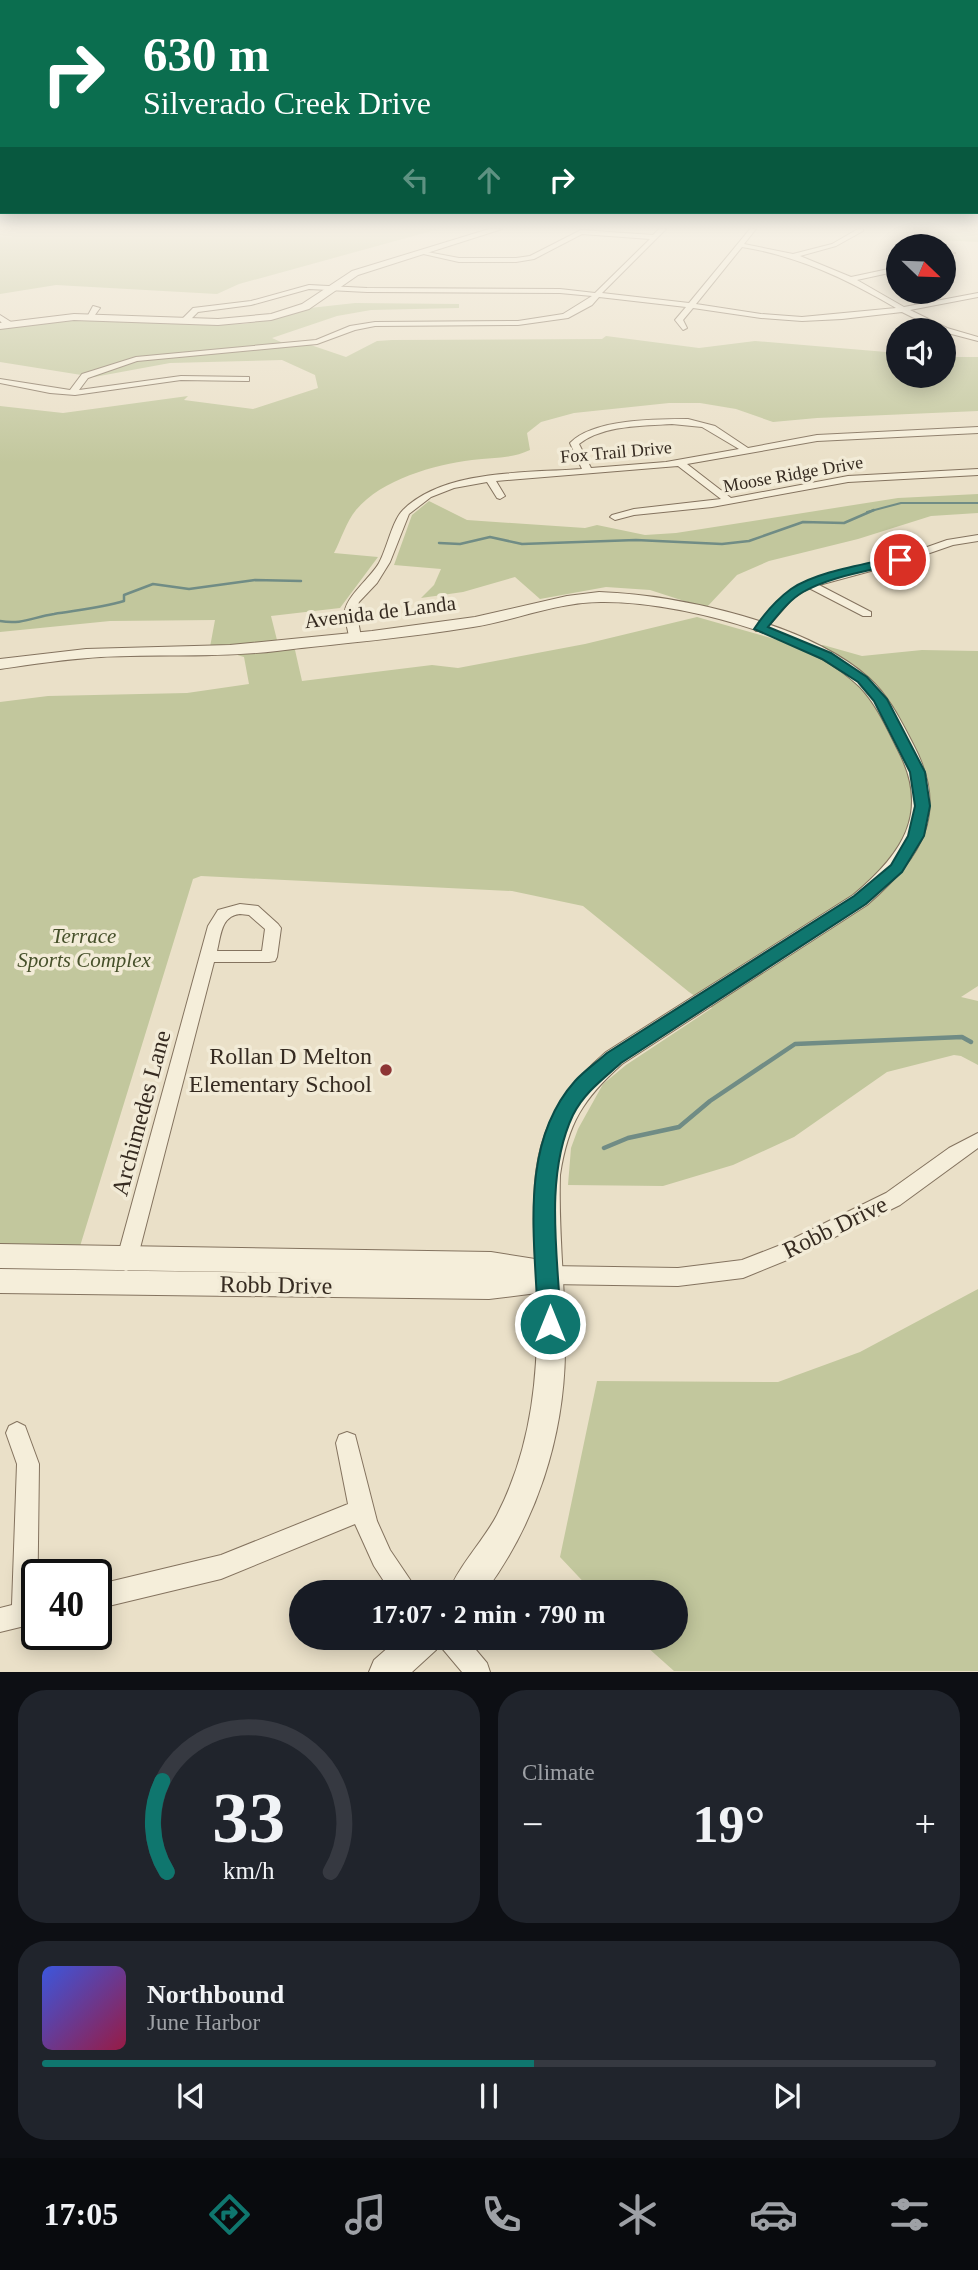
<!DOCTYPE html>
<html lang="en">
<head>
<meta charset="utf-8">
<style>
  :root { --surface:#171b24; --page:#20242c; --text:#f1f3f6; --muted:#9ea1a6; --line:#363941; --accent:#0f766e }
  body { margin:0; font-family:"Times New Roman",serif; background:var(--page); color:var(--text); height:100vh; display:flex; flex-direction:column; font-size:26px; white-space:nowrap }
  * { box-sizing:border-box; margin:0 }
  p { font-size:23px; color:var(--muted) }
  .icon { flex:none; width:38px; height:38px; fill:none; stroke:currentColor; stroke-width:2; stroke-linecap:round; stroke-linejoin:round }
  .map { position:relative; height:1672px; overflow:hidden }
  .panel { display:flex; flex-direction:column; gap:18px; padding:18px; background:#0d0f14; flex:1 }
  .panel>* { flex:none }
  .banner { position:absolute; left:0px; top:0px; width:978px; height:214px; box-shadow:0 4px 18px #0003; background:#0b6e4f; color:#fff; overflow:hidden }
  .needle { width:46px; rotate:113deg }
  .buttons { position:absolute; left:886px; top:234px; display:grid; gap:14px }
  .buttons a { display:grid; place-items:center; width:70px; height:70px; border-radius:50%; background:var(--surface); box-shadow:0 4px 18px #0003; font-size:35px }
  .speed { position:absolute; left:21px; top:1559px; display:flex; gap:14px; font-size:35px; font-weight:700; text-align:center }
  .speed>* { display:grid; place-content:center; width:91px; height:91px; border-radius:50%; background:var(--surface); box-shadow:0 4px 18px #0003; line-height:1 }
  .speed .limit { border:4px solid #111; border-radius:10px; background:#fff; color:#111 }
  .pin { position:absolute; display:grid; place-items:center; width:60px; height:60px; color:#fff; margin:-30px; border:4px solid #fff; border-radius:50%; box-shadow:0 2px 7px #0007 }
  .me { position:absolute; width:77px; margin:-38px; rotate:0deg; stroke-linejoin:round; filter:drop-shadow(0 0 5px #0008) }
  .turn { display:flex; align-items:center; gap:24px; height:147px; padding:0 28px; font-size:32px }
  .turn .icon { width:91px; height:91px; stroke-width:2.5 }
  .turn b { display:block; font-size:49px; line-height:60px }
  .lanes { display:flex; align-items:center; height:66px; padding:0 28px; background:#0003; justify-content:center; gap:35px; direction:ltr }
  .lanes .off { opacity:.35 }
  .big { font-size:52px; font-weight:800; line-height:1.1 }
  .panel .card { flex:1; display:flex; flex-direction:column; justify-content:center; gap:10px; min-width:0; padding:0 24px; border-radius:28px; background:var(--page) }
  .panel .dial { align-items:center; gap:0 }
  .dial svg { height:182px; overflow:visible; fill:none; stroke:var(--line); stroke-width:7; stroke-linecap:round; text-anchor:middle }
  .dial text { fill:var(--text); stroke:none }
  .song { display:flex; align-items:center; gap:21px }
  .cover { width:84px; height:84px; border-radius:10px; background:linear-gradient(135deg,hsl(230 70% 55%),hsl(340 70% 35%)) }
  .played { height:7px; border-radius:4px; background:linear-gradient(90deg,var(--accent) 55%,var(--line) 55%) }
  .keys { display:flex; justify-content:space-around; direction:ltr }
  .heat { display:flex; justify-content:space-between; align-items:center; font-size:38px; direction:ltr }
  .panel .tiles { flex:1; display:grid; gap:18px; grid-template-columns:1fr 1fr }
  .card:last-child { grid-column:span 2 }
  .trip { position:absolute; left:289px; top:1580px; width:399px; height:70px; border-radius:35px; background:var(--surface); box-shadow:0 4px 18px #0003; font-weight:800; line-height:70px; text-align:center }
  .tab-bar { display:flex; height:112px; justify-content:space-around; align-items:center; background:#090b0e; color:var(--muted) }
  .tab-bar .icon { width:49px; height:49px }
  .tab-bar .current { color:var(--accent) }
  .tab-bar b { font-size:32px; color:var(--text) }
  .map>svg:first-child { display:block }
</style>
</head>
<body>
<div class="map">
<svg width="978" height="1672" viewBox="0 0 978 1672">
  <rect width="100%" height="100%" fill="#eae0c8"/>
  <path fill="#c2c79d" d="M0 229H439L239 284 217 294 56 285 0 294Z
    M935 229H978V242L934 240 938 231Z
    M355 303 459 304V308L371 310 337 316 272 338 283 343 299 341 346 357 377 341 392 340 602 339 606 336 699 348 755 341 898 353V376H943V357H978V411L817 418 773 422 736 409 700 403H669L574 413 541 422 527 433 530 450C511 459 493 457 472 460 434 465 382 479 356 510 346 522 341 540 334 553L378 557 340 608 271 616 277 640 295 650 302 681 432 665 458 668 585 644 697 617 778 640 803 650 823 645 862 656 922 650 978 651V986L961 997 978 1001V1065L961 1056 954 1055 887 1072 794 1137 733 1165 663 1186 568 1185 571 1148 578 1129 603 1084 626 1065 712 1008 689 992 583 906 512 891 201 876 193 879 77 1256 0 1254V702L48 696 187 693 249 684 244 657 210 647 215 620 110 621 0 632V406L63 413 188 396 184 400 253 409 318 388 315 375 282 360 170 363 94 377 0 362V329L78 319 204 325 244 324 280 318 310 308Z
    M978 494V513L931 516 858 539 769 561 737 575 706 608 650 590 606 587 540 599 515 577 463 592 421 598 434 585 441 569 394 565 412 515 429 501 467 520 585 528 597 525 645 535 676 533 898 498Z
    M978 1289V1671H674L637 1638H676V1592H593L560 1557 597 1381 778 1382 860 1352Z"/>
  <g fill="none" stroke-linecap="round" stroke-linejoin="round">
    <path stroke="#708c85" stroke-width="2" d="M867 512 901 503H978"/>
    <path stroke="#708c85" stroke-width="2.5" d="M439 543 460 544 490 537 522 544 636 540 722 544 749 541 803 522 844 523 874 510
      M0 621C22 625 33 617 54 614 78 610 101 608 124 601V595L153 584 189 589 255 580 301 581"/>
    <path stroke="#708c85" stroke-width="4.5" d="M604 1148 628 1138 679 1127 710 1101 795 1044 962 1037 971 1042"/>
    <g stroke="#84735f" stroke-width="2">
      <path id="minor" d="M659 229H666L602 293 689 303 750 229H756L744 244 793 254 832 244 858 229H863V231L836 246 800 256 851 277 898 267V271L857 280 904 307 978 293V297L910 310 947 328 978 337V341L940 331 902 312 842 319 802 321 761 318 693 308 683 320 687 328 683 330 675 320 686 307 599 297 592 305 568 318 518 325 375 326 355 330 317 344 137 361 88 378 79 390 181 376 249 377V381H246L181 380 75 395 50 393 0 383V379L70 390 82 374 136 357 316 340 350 326 375 322 518 321 563 314 592 296 560 293 367 292 309 289 251 305 198 312 187 323 180 321 193 308 251 301 309 285 367 288 560 289 595 293 650 239 582 234 534 259 516 262H459L419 253 422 251 459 258H516L530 256 581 230 653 235ZM742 247C798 256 847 279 896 308L802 317 761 314 696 304Z
        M943 251 955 253 943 255Z
        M93 306 100 308 92 319H86Z
        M0 315 11 322V326H5L0 321Z
        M688 419 715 426 748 448 817 435 978 427V433L817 441 687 464 731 498 848 476 978 469V475L848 482 712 507 634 515 615 520 610 517 612 515 634 509 721 499 678 466 496 481 505 496 500 499 497 498 487 482 454 488 431 497 409 514 390 562 377 583 359 602 356 610 361 637 355 640 349 637C348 629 344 618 345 611 346 597 371 577 379 563 387 549 392 521 403 510 444 469 528 473 582 469L570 443C593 419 656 419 688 419ZM672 424 702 427 739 449 666 462 591 468 579 444C603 425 643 426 672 424Z
        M978 535V541L953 545 904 562 819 585 871 612V616H863L809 588 792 599 764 631H756L754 629 784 595 805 582 896 558 947 540Z
        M240 904 258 906 278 924 281 928 277 957 275 961 269 962H214L138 1256 133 1268 126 1271 119 1268 116 1262 208 926 218 910ZM240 914 249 915 265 929 262 951H217C221 935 221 916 240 914Z
        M978 1133V1148L900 1205 792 1258 743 1278 678 1286 549 1284 542 1281 539 1275 542 1269 549 1266 678 1268 742 1260 778 1246 886 1193 949 1148Z
        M17 1422 25 1426 39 1464 37 1623 0 1632V1608L12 1605 17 1464 6 1433 9 1426Z
        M347 1432 355 1435 377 1521 390 1550 413 1584 417 1592H391L374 1566 355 1524 221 1579 96 1609V1585L221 1555 348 1504 336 1443 339 1435Z
        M438 1638H466L487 1663 490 1672H462L441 1647Z"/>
    </g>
    <g stroke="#84735f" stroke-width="2">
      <path id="tertiary" d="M489 229H502L358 275 309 309 271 320 218 325 74 320 0 329V323L74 314 218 319 271 314 302 304 352 271Z
        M599 592C680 595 807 623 869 678 889 696 901 721 913 744 950 813 922 858 867 905L622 1064C583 1099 568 1123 560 1175 558 1234 566 1293 565 1352 564 1438 536 1523 485 1592H449C457 1568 484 1540 497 1515 533 1445 539 1370 537 1293L489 1299 0 1293V1269L293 1273 0 1268V1244L491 1252 535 1259C531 1167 533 1115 606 1052L853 895C902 854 931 813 898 750 887 728 877 705 860 687 806 634 675 601 601 602 558 602 516 620 473 627 408 638 342 643 277 651 218 658 160 654 101 657 67 659 34 664 0 669V659L86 649 230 645 372 631 475 617 567 596Z
        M399 1638H441L436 1650 412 1672H369L374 1660Z"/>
    </g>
    <use href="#minor" fill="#f5eeda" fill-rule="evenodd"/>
    <use href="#tertiary" fill="#f5eeda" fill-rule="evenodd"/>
  </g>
  <linearGradient id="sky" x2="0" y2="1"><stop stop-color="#8eb8d5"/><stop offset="0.49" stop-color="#f6f1e6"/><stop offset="1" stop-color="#f6f1e6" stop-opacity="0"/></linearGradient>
  <rect width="978" height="463" fill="url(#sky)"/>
  <path fill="#0f766e" stroke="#0a4d48" stroke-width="2" d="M900 556 906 560 904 562C872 571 833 575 803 592 789 600 778 615 768 627L831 653 867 677 887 699 925 772 930 806 924 836 902 872 866 904 621 1063C603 1079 584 1093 573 1115 544 1176 558 1257 561 1324L558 1331 550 1334 542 1331 538 1324C536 1244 517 1146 575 1081 584 1071 597 1062 607 1053L854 896 891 865 908 836 915 806 910 772 874 701 858 682 822 659 754 629C764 614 776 600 791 589 817 571 868 564 900 556Z"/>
  <circle fill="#8d3535" stroke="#f2ebd7" stroke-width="2.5" cx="386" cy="1070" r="7"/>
  <g text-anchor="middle" stroke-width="7" stroke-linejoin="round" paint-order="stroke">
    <g font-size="18" fill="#362b21" stroke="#f2ebd7">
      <text transform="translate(616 452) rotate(-5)" y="6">Fox Trail Drive</text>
      <text transform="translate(793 474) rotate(-10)" y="6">Moose Ridge Drive</text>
    </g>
    <g font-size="21" fill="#362b21" stroke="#f2ebd7">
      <text transform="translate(380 612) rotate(-7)" y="7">Avenida de Landa</text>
    </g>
    <g font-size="21" font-style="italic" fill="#46502a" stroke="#f2ebd7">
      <text x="84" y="943">Terrace<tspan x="84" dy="24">Sports Complex</tspan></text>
    </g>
    <g font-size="24" fill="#362b21" stroke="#f2ebd7" text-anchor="end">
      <text x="372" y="1064">Rollan D Melton<tspan x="372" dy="28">Elementary School</tspan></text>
    </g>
    <g font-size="24" fill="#362b21" stroke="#f2ebd7">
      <text transform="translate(141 1113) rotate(-75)" y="8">Archimedes Lane</text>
      <text transform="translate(835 1227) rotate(-26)" y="8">Robb Drive</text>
      <text transform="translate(276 1285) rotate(1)" y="8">Robb Drive</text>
    </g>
  </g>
</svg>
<div class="buttons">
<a><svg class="needle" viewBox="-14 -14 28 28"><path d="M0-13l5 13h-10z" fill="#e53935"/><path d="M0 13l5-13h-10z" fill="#9ea1a6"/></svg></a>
<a><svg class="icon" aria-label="sound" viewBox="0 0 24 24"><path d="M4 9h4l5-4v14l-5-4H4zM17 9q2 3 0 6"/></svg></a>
</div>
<div class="speed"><div class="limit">40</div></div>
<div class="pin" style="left:900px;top:560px;background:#d93025"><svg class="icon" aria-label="arrive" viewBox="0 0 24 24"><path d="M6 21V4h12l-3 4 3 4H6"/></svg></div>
<svg class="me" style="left:550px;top:1324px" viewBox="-20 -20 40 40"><circle r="17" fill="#0f766e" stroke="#fff" stroke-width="3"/><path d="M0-11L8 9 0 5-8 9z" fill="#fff"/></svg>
<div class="trip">17:07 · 2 min · 790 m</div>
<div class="banner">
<div class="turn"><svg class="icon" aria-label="right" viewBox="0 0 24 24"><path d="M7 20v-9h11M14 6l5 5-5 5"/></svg><div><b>630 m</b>Silverado Creek Drive</div></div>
<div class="lanes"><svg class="icon off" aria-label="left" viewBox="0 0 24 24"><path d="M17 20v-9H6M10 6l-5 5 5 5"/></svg><svg class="icon off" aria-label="ahead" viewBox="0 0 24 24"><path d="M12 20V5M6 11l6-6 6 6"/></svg><svg class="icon" aria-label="right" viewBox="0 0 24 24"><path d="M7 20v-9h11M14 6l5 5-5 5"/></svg></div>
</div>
</div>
<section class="panel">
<div class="tiles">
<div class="card dial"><svg viewBox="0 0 100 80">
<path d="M14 69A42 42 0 1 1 86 69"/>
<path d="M14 69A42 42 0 0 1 12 29" stroke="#0f766e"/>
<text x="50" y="56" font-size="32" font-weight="700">33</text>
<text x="50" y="72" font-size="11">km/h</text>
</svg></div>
<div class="card"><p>Climate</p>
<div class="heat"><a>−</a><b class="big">19°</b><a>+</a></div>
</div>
<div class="card">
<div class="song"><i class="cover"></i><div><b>Northbound</b><p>June Harbor</p></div></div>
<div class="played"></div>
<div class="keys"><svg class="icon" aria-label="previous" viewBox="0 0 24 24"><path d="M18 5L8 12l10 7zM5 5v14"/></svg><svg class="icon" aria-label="pause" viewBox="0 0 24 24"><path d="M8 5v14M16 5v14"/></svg><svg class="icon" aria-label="next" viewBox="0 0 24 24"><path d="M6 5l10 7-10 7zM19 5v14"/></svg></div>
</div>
</div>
</section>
<nav class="tab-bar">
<b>17:05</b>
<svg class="icon current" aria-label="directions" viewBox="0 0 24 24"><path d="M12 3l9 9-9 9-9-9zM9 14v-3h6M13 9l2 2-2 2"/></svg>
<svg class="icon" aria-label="music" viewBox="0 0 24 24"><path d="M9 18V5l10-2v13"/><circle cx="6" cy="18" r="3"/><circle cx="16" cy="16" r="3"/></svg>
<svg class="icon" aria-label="phone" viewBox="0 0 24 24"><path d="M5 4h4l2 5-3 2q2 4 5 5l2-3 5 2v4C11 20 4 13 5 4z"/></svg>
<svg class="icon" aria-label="climate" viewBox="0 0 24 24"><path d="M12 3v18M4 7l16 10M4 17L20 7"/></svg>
<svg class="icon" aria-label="car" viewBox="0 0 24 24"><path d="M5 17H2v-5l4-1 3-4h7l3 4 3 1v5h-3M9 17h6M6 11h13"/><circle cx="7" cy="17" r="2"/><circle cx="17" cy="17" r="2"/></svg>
<svg class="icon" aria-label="filters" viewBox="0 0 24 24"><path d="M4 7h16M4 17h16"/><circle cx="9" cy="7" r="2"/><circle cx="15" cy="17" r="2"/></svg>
</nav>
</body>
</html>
